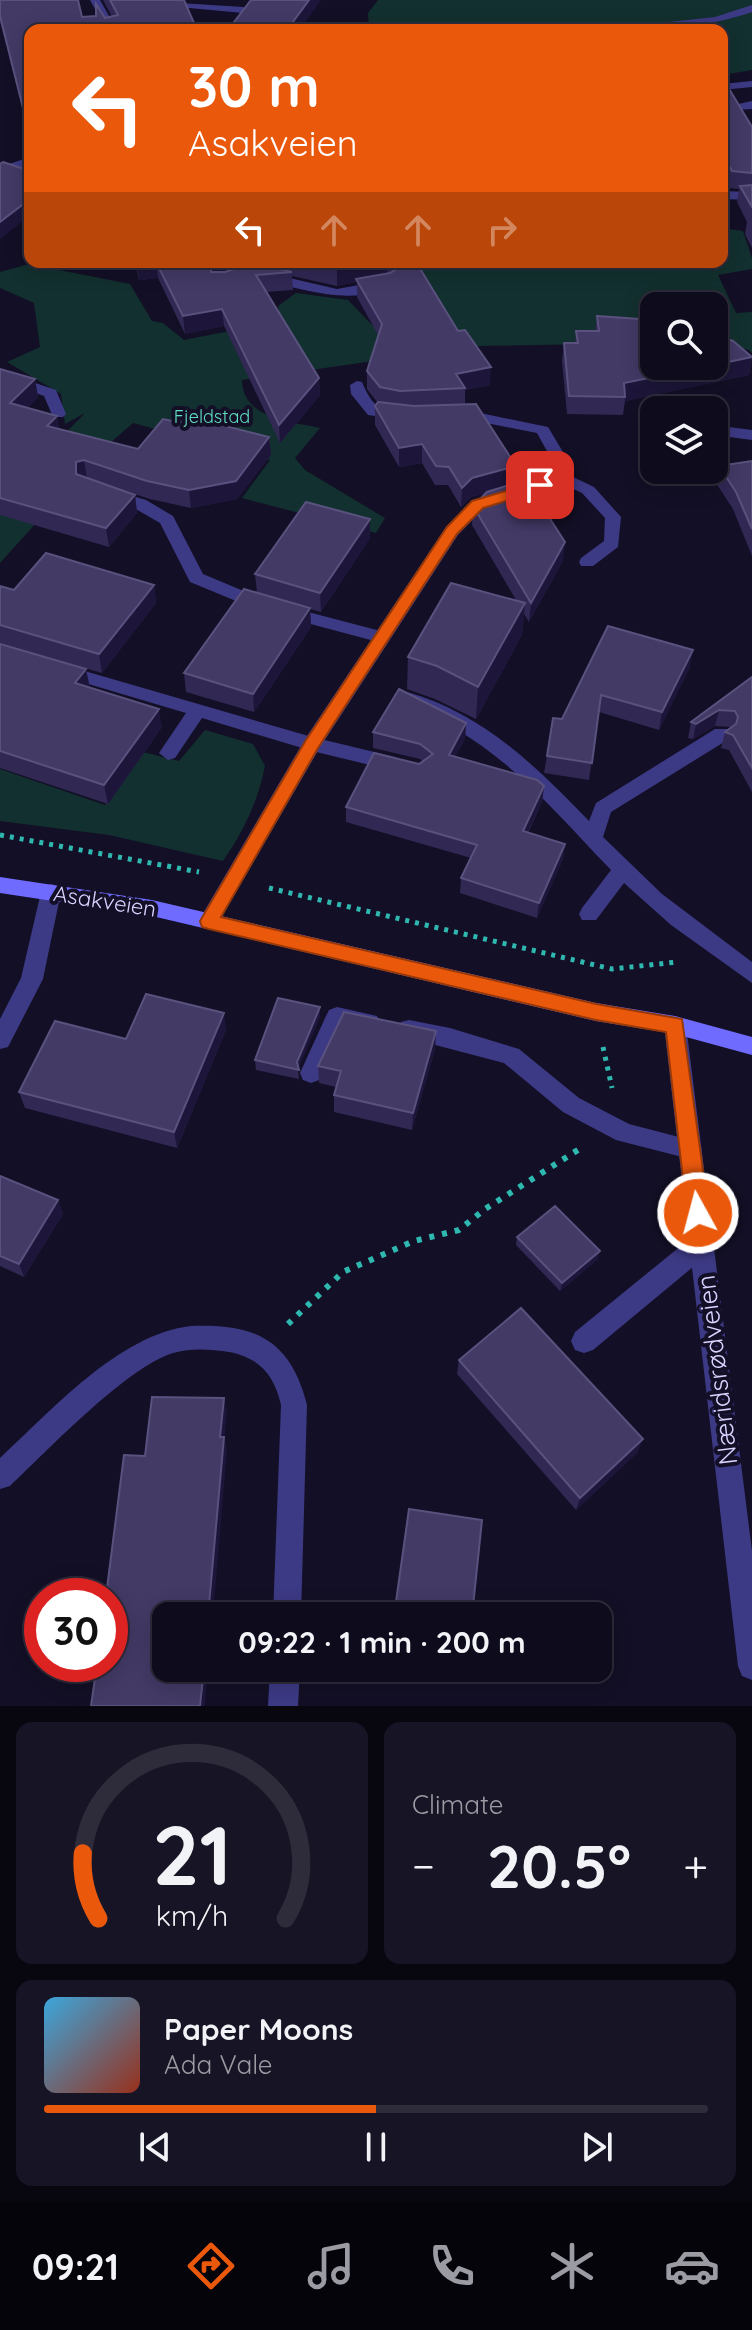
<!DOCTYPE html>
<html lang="en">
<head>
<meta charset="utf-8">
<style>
  :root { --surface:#0e0b1c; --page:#171425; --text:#f1f3f6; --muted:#9b9ba3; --line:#2e2b3b; --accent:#ea580c }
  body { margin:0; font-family:Quicksand,sans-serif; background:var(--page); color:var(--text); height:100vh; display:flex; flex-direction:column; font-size:30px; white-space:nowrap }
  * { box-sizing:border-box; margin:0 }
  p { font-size:26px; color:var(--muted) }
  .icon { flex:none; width:44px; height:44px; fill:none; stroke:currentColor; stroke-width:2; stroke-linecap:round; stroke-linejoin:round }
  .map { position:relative; height:1706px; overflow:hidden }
  .side { display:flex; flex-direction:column; gap:16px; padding:16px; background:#08060f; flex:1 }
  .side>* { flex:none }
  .banner { position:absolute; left:24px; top:24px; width:704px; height:244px; border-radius:16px; box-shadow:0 4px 20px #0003,0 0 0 2px var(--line); background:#ea580c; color:#fff; overflow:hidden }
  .controls { position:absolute; left:640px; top:292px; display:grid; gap:16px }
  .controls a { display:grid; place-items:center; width:88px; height:88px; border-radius:16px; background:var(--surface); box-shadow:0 4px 20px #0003,0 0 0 2px var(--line); font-size:40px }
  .speed { position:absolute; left:24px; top:1578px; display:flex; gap:16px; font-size:40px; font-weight:700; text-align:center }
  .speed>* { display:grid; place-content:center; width:104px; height:104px; border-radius:50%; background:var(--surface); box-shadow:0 4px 20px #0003,0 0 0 2px var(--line); line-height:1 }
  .speed .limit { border:12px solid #d22; background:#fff; color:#111 }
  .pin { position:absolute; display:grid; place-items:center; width:68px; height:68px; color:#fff; margin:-34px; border-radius:16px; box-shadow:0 4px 12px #0006 }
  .me { position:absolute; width:88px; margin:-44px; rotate:353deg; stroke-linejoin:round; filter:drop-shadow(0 0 6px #0008) }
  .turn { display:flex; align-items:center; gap:28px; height:168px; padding:0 32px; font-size:36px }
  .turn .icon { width:104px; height:104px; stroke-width:2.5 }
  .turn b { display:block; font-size:56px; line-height:68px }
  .lanes { display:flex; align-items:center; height:76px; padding:0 32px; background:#0003; justify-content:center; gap:40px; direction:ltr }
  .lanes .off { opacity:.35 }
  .big { font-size:60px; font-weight:700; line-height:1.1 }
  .side .tile { flex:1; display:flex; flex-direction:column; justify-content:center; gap:12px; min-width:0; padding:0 28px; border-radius:16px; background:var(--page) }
  .side .dial { align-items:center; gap:0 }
  .dial svg { height:208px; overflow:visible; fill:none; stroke:var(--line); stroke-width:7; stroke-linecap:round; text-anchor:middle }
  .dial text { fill:var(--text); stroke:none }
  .song { display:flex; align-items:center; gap:24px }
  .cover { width:96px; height:96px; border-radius:12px; background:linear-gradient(135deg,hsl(200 70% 55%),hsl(10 70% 35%)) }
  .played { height:8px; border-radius:4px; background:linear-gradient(90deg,var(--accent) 50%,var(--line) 50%) }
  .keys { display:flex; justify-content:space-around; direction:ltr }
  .heat { display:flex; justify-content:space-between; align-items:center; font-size:44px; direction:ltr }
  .side .tiles { flex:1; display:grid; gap:16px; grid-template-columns:1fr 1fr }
  .tile:last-child { grid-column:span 2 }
  .trip { position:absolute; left:152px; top:1602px; width:460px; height:80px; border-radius:16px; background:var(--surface); box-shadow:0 4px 20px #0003,0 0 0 2px var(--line); font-weight:700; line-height:80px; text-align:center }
  .tabs { display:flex; height:128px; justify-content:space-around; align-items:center; background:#06040b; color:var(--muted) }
  .tabs .icon { width:56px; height:56px }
  .tabs .current { color:var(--accent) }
  .tabs b { font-size:36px; color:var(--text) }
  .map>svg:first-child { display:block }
</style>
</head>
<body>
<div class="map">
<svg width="752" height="1706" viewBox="0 0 752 1706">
  <rect width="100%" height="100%" fill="#130f26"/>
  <path fill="#12302f" d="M378 0H752V70L722 75V30H369L368 13Z
    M722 228 743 231 752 258V269L718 275 736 313 752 312V353L749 350 714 344V306H654V335L594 344 477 346 242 380C243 419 291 422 320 428L295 458 305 470 385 518 376 533 242 498 270 460 133 423 102 450 0 563V500L85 413 65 424 61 394 7 362 40 347 34 303 0 288V272L29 264 130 284 152 321 163 323 184 340 280 321 278 306 296 293 348 300 376 329 447 318 433 288 413 289 388 262H722Z
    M205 730 253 744 265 766C258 801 244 831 223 861L109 835 0 821V769L105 805 143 752 179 761Z"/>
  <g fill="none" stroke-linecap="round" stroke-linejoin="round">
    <path stroke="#2fb8b0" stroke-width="5" stroke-dasharray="4 6" stroke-linecap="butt" d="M0 835 199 872
      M269 888 612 969 677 962
      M603 1047 612 1088"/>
    <path stroke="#2fb8b0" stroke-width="6" stroke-dasharray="5 8" stroke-linecap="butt" d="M288 1324 343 1272 414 1241 459 1230 485 1209 581 1148"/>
    <path fill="#3d3a85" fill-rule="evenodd" d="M90 0H100L117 30H107Z
      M131 0 243 7 248 10 243 13 136 3Z
      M752 101V109L735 110 729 106Z
      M268 273 337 289 381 281 388 285C358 308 297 288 263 280L261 277Z
      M0 371 56 390 66 414 63 417H53L44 396 0 380Z
      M357 381 362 382C374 410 378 407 406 414V420L368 415 351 394 350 385Z
      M461 409 548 427 569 462 571 476 594 487 621 517 618 547 593 566H581L579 562 581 558 604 541 605 518 582 493 558 482 553 462 537 433 456 417 453 414Z
      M109 489 146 500 173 516 203 574 270 602 388 633 391 637 382 643 258 610 190 582 160 523 134 508 103 497V491Z
      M64 665 312 737 395 757 405 764 395 771 312 751 202 718 175 758 168 760 159 753 186 713 58 675 55 671Z
      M407 692C482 713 536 766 589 821L596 803 715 729H729L731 734 729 739 611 812 603 837 662 894 752 962V983L671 925 624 883 596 920H582L579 914 582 908 611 870C545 801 495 738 401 703L398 698 401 693Z
      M51 884 58 886 61 892 43 979 8 1047 0 1049V1019L21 978 41 892 44 886Z
      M337 1007 377 1016 380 1022 377 1028 369 1031 343 1026 319 1080 311 1083 303 1080 300 1073 326 1016 329 1010Z
      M409 1020 450 1028 519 1049 579 1098 629 1124 698 1142 702 1149 698 1156 690 1159 616 1140 563 1112 504 1063 401 1036 398 1029 401 1022Z
      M702 1233 711 1236 714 1244 711 1252 593 1350 584 1353 575 1350 571 1341 575 1332 693 1236Z"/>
    <path fill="#3d3a85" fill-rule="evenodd" d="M752 5V12C708 27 664 30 618 30L623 27 715 17Z
      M752 81V87L722 90V84Z
      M30 157V165L0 175V167Z
      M722 191 752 192V200L722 199Z
      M714 425 752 430V440L714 435Z
      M564 474 570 476V482L484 508 458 535 319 749 216 927 209 929 202 927 199 921 202 915 305 739 446 527 472 500Z
      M675 1016 683 1019 686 1025 752 1551V1680L742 1676 738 1666 664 1025 667 1019Z
      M191 1326C256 1323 291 1341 307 1405L301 1616H273L281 1405C274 1375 260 1358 229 1352 211 1349 190 1348 173 1353 127 1367 47 1451 10 1486L0 1489V1458C51 1411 119 1334 191 1326Z
      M270 1668H300L298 1706H268Z"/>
    <path fill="#6f6bff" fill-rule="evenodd" d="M0 877 152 900 596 1003 675 1016 752 1037V1055L675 1034 596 1021 152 916 0 893Z"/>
  </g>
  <path fill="#312854" d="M0 0H79L78 1 82 17 105 18 112 17 103 0H184L197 30H30V123H26L0 21Z
    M722 77 752 127V248L745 234 747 222 737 202 739 189 729 188 722 175Z
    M135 262H244L243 266 262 265 261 262H416L490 385 465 390V404L516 466 515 484 563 561 529 622 524 614 522 635 476 719 435 699 407 689 408 657 516 600 472 525 473 506 486 493 471 497 461 507 448 485H435L422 463 399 467 375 425V406L378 403 367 389V371L378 335 357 297V282L337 286 292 276 293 290 266 292 319 378 320 395 280 443 224 326 185 334 158 278 139 280Z
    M597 316 715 335 752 356 749 375 625 401 623 415 567 414 562 361 564 343H575L576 331H595Z
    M0 369 35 379 38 397 27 408 57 416 59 429 138 449 269 437 271 455 237 499 191 508 150 499 97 482 135 495 137 513 109 547 0 515Z
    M752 461V556L733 509 716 483 719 466Z
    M370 519V538L321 612 310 609 311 627 254 712 186 692 184 673 257 593 255 574Z
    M154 585 156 603 102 673 0 644 90 688 162 727 108 804 0 768V586L14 590Z
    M608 626 690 667 659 730 599 712 589 780 544 773 547 756 562 719Z
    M752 677V792L729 750 721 748 725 732 731 728V727L715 726 693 739 688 738 691 722Z
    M466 723 465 739 455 757 544 786 542 802 528 833 565 844 563 859 537 918 460 893 461 878 471 858 346 822V807L422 761 420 759 373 748V732Z
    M320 1017 298 1069 299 1079 256 1070 255 1060Z
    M226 1030 177 1148 25 1108 19 1092Z
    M435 1049 412 1130 334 1112V1095L336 1087 319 1083 318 1066Z
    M0 1176 58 1200 63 1214 24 1277 0 1266Z
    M517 1237 598 1259 560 1291 516 1245Z
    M459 1360 638 1452 576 1510 457 1374Z"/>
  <path fill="#1d163a" d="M309 0H321L300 30H287Z
    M30 107V123H26L23 108Z
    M30 199V215L0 239V222Z
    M156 262 158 278 139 280 137 263Z
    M211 262H244L242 269 213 279Z
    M374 262H388L387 277 356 279 357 282 337 286V268Z
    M222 309 224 326 185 334 183 316Z
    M752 357 749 375 625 401 624 383 708 366H714V365Z
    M491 367 490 385 465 390 456 374Z
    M319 378 320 395 280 443 279 425Z
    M35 379 38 397 13 421 10 403Z
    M57 416 60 434 47 426Z
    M269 437 271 455 237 499 191 508 189 490Z
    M422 444V463L399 467V448Z
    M84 460 87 478 76 474V462Z
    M516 466 515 485 471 497 461 507 462 488 472 478Z
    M135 495 137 513 109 547 106 528Z
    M370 519V538L321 612 320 593Z
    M565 542 563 561 529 622 531 603Z
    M154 585 156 603 102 673 99 654Z
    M525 603 522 635 476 719 478 687Z
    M310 608 311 627 254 712 253 694Z
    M693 650 690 667 659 730 662 712Z
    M86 669 90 688 75 683Z
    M159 709 162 727 108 804 104 785Z
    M719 710 715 726 693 739 696 724Z
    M466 723 465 739 448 770 449 755Z
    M544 786 542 802 521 846 523 831Z
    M565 844 563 859 537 918 539 903Z
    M320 1007V1017L298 1070 297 1062Z
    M224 1013 226 1030 177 1148 174 1132Z
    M436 1031 435 1049 412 1130 413 1113Z
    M58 1200 63 1214 24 1277 19 1264Z
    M600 1251 598 1259 560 1291 562 1283Z
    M224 1398 227 1412 223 1450 220 1437Z
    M224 1437 227 1450 213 1616H208Z
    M643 1439 638 1452 576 1510 580 1498Z
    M204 1668H208L205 1706H200Z"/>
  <path fill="#433a66" stroke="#5a527e" stroke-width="2" d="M0 0H78L82 17 96 16V4L105 18 118 15 110 0H184L197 30H30V107L23 108 0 16Z
    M251 0H309L287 30H237L231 26Z
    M722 77 752 127V173L732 171 722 153Z
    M3 162 30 171V199L0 222V164Z
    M752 185V207L740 186Z
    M156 262H211V272H225L252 263 292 272 256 275 319 378 279 425 222 309 183 316Z
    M308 262H374L337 268Z
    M393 262H416L458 331 465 330 491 367 456 374 465 388 400 391 380 387 367 371 382 324 356 279 390 273 398 268 397 264Z
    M597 316 654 320V366H708L624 383 625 397 569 396 564 343H578L576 331H599Z
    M714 324H715V335L733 341 752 357 714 365Z
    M0 369 35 379 10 403 57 416 47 426 138 449 163 419 172 421 178 414 269 437 236 481 189 490 147 481 84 460 76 462V474L135 495 106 528 0 498Z
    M378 402 414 406 476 404 516 466 472 478 462 488 449 467 436 466 422 444 399 448 375 406Z
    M752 461V529L736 492 719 466Z
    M525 480 565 542 531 603 473 506 487 492Z
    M306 502 370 519 320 593 255 574Z
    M46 553 154 585 99 654 0 625V586L14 590Z
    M451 583 525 603 478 687 437 666 408 657Z
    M244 589 310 608 253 694 184 673Z
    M608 626 693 650 662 712 601 695 592 763 547 756 553 718 562 719Z
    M0 644 86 669 75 683 159 709 104 785 0 751Z
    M752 677V768L733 735 725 732 736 724 738 717 735 711 719 710 696 724 691 722Z
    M399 689 466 723 449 755 537 780 544 786 523 831 565 844 539 903 461 878 477 845 346 807 374 753 419 764 433 754 420 744 373 732Z
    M146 994 224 1013 174 1132 19 1092 55 1021 126 1039Z
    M278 998 320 1007 297 1062 299 1070 255 1060Z
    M344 1012 436 1031 413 1113 334 1095 341 1071 318 1066Z
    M0 1176 58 1200 19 1264 0 1256Z
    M555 1206 600 1251 562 1283 517 1237Z
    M521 1308 643 1439 580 1498 459 1360Z
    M152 1397 224 1398 220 1437H224L208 1616H166V1668H204L200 1706H91L97 1664H110V1596H106L124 1455 145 1456Z
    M409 1509 482 1520 472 1616H394Z"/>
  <path fill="#ea580c" stroke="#983908" stroke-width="2" d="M540 481 545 482V489L483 508 457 534 318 748 221 917 596 1004 682 1019 709 1213 706 1220 698 1223 690 1220 687 1213 666 1032 596 1020 209 929 202 927 200 921 306 740 447 527 472 501Z"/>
  <g text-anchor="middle" stroke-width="8" stroke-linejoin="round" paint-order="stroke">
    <g font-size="18" fill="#5fe0c0" stroke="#130f26">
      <text x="212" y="423">Fjeldstad</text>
    </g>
    <g font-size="22" fill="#d9d4ff" stroke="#130f26">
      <text transform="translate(105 901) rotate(9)" y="8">Asakveien</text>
    </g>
    <g font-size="26" fill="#d9d4ff" stroke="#130f26">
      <text transform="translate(717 1370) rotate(-97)" y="9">Næridsrødveien</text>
    </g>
  </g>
</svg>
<div class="controls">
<a><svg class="icon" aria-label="search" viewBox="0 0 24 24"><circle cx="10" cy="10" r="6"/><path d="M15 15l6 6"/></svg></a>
<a><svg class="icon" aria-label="layers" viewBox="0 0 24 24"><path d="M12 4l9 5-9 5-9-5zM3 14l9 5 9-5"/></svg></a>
</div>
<div class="speed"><div class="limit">30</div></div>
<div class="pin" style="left:540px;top:485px;background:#d93025"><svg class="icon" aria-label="arrive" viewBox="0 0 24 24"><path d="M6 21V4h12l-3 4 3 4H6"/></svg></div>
<svg class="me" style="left:698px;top:1213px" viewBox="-20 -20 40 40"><circle r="17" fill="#ea580c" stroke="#fff" stroke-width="3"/><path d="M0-11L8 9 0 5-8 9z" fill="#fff"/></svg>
<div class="trip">09:22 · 1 min · 200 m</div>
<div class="banner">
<div class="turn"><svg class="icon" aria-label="left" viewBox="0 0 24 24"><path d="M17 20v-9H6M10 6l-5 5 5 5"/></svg><div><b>30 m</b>Asakveien</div></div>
<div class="lanes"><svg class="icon" aria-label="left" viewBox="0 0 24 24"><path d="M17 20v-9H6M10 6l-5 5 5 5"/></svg><svg class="icon off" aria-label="ahead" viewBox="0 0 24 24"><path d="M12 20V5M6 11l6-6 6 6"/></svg><svg class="icon off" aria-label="ahead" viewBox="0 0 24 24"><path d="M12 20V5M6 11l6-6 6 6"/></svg><svg class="icon off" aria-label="right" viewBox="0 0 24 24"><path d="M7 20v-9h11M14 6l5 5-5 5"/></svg></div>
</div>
</div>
<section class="side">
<div class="tiles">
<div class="tile dial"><svg viewBox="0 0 100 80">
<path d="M14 69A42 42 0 1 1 86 69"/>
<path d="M14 69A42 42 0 0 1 8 44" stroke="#ea580c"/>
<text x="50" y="56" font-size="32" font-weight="700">21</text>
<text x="50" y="72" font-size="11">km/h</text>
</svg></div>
<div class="tile"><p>Climate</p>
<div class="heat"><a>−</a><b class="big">20.5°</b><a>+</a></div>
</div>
<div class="tile">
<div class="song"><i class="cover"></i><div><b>Paper Moons</b><p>Ada Vale</p></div></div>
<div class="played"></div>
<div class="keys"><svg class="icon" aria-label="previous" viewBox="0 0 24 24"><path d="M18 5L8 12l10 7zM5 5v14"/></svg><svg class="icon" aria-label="pause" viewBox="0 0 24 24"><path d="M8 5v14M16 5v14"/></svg><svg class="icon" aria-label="next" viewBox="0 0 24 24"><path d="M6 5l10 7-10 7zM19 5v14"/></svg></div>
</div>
</div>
</section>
<nav class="tabs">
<b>09:21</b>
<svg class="icon current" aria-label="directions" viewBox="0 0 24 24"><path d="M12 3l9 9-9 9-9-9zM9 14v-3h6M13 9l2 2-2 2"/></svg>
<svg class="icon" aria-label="music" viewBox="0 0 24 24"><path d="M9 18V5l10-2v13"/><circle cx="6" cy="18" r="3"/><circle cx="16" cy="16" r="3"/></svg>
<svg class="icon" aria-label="phone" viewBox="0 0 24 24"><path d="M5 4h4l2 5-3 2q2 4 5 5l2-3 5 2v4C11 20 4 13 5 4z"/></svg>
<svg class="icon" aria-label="climate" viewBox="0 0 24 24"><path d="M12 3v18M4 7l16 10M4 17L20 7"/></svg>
<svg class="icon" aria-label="car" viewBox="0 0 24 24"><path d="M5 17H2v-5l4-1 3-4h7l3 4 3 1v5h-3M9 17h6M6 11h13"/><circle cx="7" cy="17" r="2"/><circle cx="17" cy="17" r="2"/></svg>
</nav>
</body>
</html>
